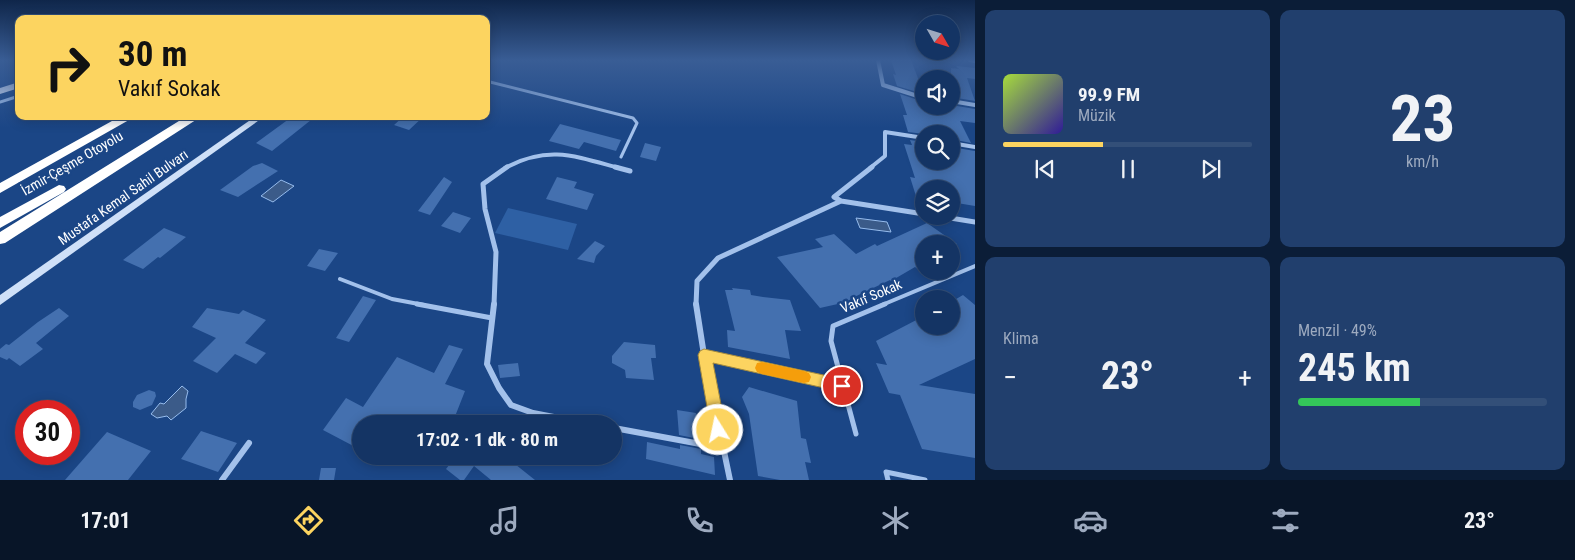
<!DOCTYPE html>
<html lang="tr">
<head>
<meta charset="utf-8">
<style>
  :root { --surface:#143464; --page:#213f6d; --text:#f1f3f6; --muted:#9daabf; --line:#334f78; --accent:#fcd460 }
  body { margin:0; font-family:"Roboto Condensed",sans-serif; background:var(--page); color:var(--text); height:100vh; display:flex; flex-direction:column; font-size:19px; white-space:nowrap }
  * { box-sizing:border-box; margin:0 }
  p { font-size:16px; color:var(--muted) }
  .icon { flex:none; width:28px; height:28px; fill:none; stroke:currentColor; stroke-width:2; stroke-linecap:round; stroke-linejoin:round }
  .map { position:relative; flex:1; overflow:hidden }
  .drawer { display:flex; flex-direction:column; gap:10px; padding:10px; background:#0b1d37; width:600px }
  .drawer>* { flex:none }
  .top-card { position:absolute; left:15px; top:15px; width:475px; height:105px; border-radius:10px; box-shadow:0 2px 12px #0003,0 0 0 1px var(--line); background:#fcd460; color:#111; overflow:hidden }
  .needle { width:32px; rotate:129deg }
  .controls { position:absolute; left:915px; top:15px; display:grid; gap:10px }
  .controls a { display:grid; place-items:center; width:45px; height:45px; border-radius:50%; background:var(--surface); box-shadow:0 2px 12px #0003,0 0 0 1px var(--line); font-size:25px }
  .speed { position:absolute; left:15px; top:400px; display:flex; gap:10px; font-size:25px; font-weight:700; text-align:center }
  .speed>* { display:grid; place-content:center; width:65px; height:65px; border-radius:50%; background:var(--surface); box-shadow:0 2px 12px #0003,0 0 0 1px var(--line); line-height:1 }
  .speed .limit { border:8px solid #d22; background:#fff; color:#111 }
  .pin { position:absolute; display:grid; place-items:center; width:42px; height:42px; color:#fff; margin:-21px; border:2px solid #fff; border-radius:50%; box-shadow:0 1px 5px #0007 }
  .me { position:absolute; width:55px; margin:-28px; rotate:350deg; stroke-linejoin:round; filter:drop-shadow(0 0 4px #0008) }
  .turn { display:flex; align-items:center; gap:18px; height:105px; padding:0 20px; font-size:22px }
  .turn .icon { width:65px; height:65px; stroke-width:2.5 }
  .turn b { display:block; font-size:35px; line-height:42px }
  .big { font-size:38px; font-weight:700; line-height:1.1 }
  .drawer .tile { flex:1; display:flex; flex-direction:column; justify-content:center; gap:8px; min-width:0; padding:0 18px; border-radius:10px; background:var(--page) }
  .drawer .dial { align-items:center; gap:0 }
  .dial b { font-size:65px; line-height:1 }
  .song { display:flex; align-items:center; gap:15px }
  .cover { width:60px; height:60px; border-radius:8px; background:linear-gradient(135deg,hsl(80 70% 55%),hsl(250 70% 35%)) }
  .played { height:5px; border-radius:2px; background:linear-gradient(90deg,var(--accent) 40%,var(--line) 40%) }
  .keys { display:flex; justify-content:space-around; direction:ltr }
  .heat { display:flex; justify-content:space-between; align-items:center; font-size:28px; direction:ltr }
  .charge { height:8px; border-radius:4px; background:linear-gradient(90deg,#34c759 49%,var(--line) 0) }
  .drawer .tiles { flex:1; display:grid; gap:10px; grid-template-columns:repeat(2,1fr) }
  .trip { position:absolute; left:352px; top:415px; width:270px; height:50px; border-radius:25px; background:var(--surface); box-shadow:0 2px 12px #0003,0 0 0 1px var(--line); font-weight:700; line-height:50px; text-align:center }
  .menu { display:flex; height:80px; justify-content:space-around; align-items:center; background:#081528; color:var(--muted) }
  .menu .icon { width:35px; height:35px }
  .menu .on { color:var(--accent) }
  .menu b { font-size:22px; color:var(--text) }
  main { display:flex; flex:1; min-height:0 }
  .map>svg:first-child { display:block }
</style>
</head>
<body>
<main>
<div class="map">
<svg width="975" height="480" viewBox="0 0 975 480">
  <rect width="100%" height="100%" fill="#1b4686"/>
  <path fill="#2e60a4" d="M508 208 577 224 568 250 495 233Z"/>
  <path fill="#3b5b89" stroke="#96bced" d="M281 180 294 186 273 202 261 196Z
    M856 218 887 222 891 232 860 228Z
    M182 386 188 391 186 399V408L171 420 167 416 157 418 151 414 160 403 164 404Z"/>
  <path fill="#4470af" d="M891 60H911L924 94 897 86 893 74 896 75Z
    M956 66 975 68V79L967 78 975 101 951 97V68L959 69Z
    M900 94 924 102V106L951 105 975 109V123L960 121 971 143 951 139V134H924L908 132 903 115H907Z
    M293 116H316L272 151 256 143Z
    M404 116H424L409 130 394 125Z
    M560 124 621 140 616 151 584 142 579 149 549 141Z
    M910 140 924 142V161H951V147L975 151V206L951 202V189H924V210L920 209 910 177 915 178 904 144 912 145Z
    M645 143 661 147 656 161 640 157Z
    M262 163 278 171 238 197 220 190 253 166Z
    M444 177 452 182 430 215 418 211Z
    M557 177 577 182 574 188 594 194 587 210 546 199Z
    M453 212 471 218 460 233 441 226Z
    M927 223 957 244H924V274L915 267 891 281 890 280 850 299 851 301 820 308 777 257 823 247 815 239 834 234 856 254 875 244 877 246Z
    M164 228 186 237 160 258 158 257 143 269 123 260Z
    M595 241 605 246 596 256 594 263 577 259Z
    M319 249 338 253 325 271 307 266Z
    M732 288 750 290 751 295 763 297 790 300 801 331 785 330 790 359 728 347 727 330 735 331 725 290H733Z
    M963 295 975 305V359L919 385 975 394V458L922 449 900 395 889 393 876 363 887 365 876 341 924 316V326H951V302Z
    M363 296 376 300 349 342 336 338Z
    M59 308 69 316 36 343 43 349 20 366 9 358 7 360 0 357V349L6 344 9 345 38 322Z
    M207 308 239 314 243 310 266 320 245 343 266 353 256 364 235 354 217 373 193 361 216 338 192 327Z
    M624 342 655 345 656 358H651L654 380 626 378 625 370 612 363V356Z
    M449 345 463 349 445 384 465 391 452 424H361V450L323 430 346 398 363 407 397 357 434 373Z
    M518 363 520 376 500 378 498 365Z
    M749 387 797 401 801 438 806 439 811 463 805 462 809 480H780L758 476 749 414 742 397Z
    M149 390 155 392 156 396 152 405 140 410 133 407V402L137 395Z
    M677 410 696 413 699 439 679 435Z
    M201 431 237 443 218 472 181 459Z
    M107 432 151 451 128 480H65Z
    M647 442 680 449V445L701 449V454L714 457 715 475 646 459Z
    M456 456H505L535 480H491L474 466 464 480H460L446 469Z
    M321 468H336L334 480H319Z"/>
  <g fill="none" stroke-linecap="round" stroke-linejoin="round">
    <path stroke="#a3c1eb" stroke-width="3" d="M486 81 633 118 637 123 621 157
      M0 102 19 96"/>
    <path stroke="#a3c1eb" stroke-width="4" d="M340 279 392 299 424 305
      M882 305 975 266"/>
    <path stroke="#a3c1eb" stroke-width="5" d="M417 304 492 318
      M856 434 831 341 833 326 885 304
      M888 480 886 472 925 480"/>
    <path stroke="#a3c1eb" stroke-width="4" d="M878 60 883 85 924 98
      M970 60 975 61
      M951 101 975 105
      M951 143 975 147
      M505 168C548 145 575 156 619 168
      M870 168 885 156V132L924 138"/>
    <path stroke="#a3c1eb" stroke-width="5" d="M615 167 630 171
      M872 167 834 197 841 201 924 214
      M938 216 975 222
      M494 305 496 252 485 209 483 184 507 167
      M696 305 697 281 718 258 841 201"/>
    <path stroke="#a3c1eb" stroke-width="6" d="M494 304 487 364 499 388 511 405 533 413 590 424
      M696 304 704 355 730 480
      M704 355 842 385
      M614 428 722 448
      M222 480 249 443"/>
    <path fill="#cfe0f8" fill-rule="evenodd" d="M256 116H265L0 305V295Z"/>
    <path fill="#e8f0ff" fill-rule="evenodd" d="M19 82V88L0 94V88Z"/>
    <path fill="#fff" fill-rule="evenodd" d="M121 116H136L0 193V183Z
      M187 116H202L5 243 0 244V232Z
      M59 185 64 186 66 189 64 192 0 228V217Z"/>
  </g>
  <linearGradient id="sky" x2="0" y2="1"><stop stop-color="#0f264a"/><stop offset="0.47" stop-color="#395d95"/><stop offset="1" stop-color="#395d95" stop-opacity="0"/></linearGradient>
  <rect width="975" height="128" fill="url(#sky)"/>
  <path fill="#fcd460" stroke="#a48a3e" d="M704 349 842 379 847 381 849 386 847 390 842 392 713 363 726 430 724 435 718 437 713 435 711 430 698 355 700 351Z"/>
  <path fill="#f59e0b" d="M762 362 804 371 809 373 811 377 809 382 804 383 762 374 757 372 755 368 757 363Z"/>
  <g text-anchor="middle" stroke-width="5" stroke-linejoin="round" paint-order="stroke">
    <g font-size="14" fill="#fff" stroke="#1b4686">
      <text transform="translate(72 163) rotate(-30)" y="5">İzmir-Çeşme Otoyolu</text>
      <text transform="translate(123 197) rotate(-35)" y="5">Mustafa Kemal Sahil Bulvarı</text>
      <text transform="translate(871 296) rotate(-23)" y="5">Vakıf Sokak</text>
    </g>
  </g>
</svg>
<div class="controls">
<a><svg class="needle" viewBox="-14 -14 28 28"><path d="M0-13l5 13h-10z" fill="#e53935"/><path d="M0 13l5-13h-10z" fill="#9daabf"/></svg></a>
<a><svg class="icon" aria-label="sound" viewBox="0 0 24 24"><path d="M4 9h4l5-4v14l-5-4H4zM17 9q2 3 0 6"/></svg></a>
<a><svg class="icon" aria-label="search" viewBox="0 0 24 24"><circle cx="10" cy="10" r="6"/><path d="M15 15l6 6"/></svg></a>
<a><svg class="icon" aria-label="layers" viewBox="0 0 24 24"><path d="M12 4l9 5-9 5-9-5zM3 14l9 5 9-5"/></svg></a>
<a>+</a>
<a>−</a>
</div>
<div class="speed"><div class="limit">30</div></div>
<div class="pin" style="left:842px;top:386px;background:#d93025"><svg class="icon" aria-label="arrive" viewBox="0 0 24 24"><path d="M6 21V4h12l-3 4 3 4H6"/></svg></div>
<svg class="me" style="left:718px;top:430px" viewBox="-20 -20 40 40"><circle r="17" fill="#fcd460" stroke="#fff" stroke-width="3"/><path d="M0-11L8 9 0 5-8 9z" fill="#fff"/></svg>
<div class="trip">17:02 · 1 dk · 80 m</div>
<div class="top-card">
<div class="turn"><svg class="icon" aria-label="right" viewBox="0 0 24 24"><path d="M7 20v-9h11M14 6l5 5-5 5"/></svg><div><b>30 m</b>Vakıf Sokak</div></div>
</div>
</div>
<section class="drawer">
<div class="tiles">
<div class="tile">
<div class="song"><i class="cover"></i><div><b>99.9 FM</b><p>Müzik</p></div></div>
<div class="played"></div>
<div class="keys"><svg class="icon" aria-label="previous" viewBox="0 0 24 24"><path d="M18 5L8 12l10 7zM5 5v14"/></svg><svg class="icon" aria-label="pause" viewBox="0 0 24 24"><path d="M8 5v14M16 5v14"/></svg><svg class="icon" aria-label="next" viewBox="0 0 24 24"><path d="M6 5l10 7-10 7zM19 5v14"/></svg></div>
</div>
<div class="tile dial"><b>23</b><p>km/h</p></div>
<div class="tile"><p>Klima</p>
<div class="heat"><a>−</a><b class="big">23°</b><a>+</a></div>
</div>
<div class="tile"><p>Menzil · 49%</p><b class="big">245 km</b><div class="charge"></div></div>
</div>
</section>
</main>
<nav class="menu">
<b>17:01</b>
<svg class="icon on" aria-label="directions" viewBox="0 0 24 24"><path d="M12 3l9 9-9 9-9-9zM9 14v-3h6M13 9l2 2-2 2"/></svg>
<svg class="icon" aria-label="music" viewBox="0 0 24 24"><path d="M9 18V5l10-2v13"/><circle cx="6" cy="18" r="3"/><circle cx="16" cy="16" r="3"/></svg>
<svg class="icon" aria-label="phone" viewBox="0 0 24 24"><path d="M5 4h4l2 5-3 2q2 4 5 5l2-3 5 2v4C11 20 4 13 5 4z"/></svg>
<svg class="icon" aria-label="climate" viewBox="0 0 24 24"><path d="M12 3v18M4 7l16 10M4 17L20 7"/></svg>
<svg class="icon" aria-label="car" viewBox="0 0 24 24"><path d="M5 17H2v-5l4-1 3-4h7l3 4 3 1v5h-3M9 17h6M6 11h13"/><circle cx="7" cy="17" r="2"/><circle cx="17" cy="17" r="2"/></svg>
<svg class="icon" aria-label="filters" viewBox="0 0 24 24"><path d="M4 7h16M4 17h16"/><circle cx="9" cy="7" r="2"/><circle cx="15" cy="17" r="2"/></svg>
<b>23°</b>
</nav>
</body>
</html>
